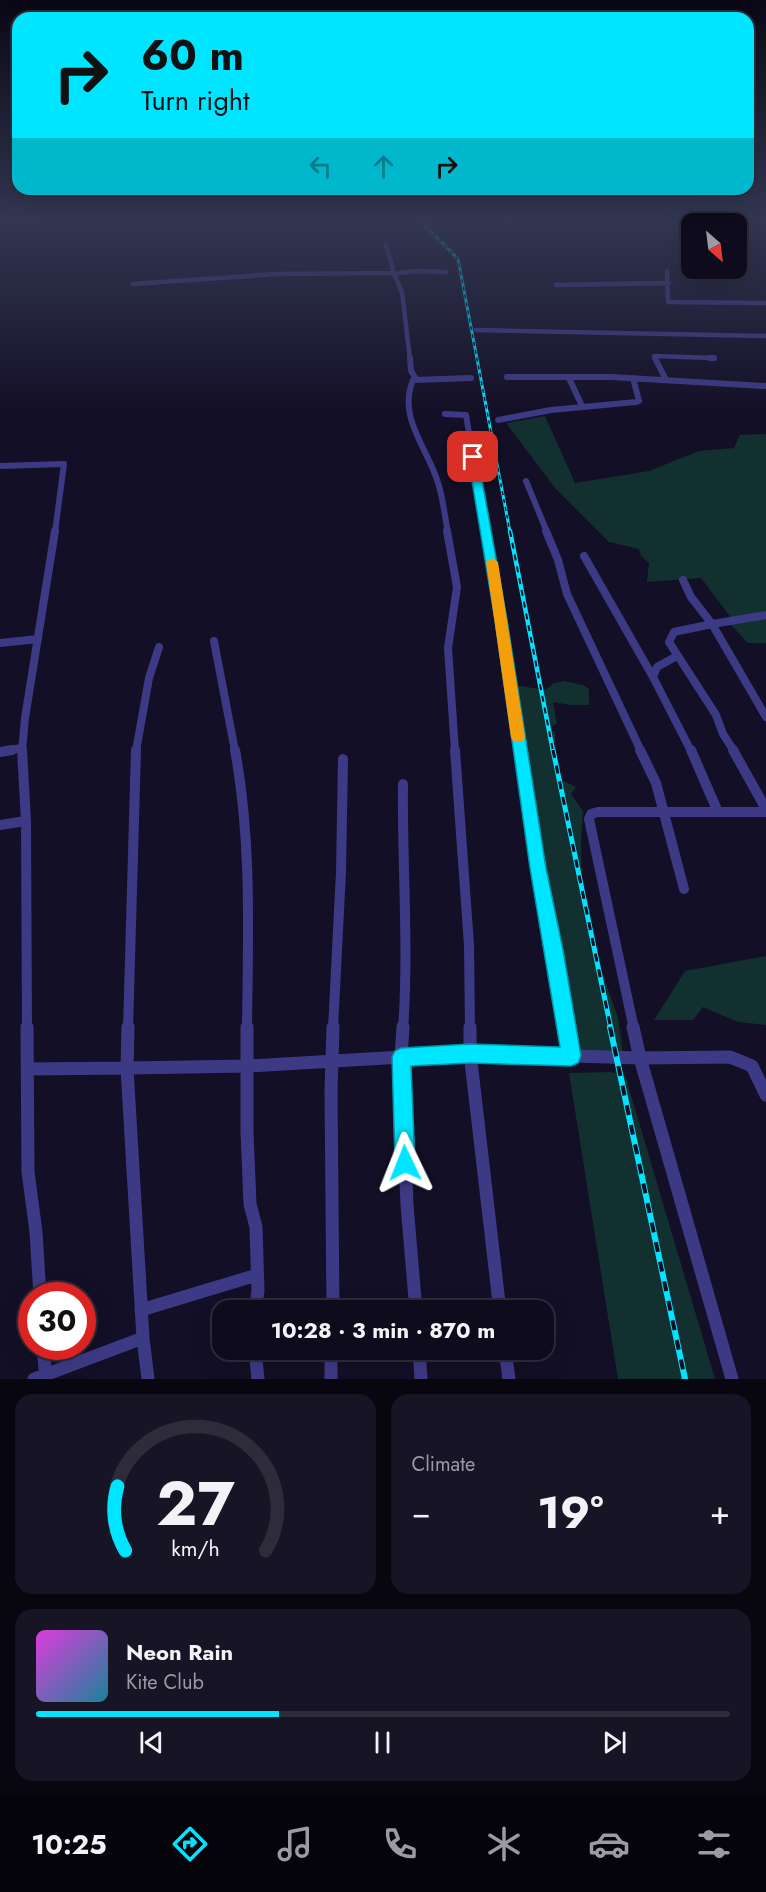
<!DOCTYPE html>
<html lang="en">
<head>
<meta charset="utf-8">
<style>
  :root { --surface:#0e0b1c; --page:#171425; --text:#f1f3f6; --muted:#9b9ba3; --line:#2e2b3b; --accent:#00e5ff }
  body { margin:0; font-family:Jost,sans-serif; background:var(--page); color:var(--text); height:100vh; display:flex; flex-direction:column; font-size:22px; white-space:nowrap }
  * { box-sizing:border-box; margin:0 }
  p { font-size:20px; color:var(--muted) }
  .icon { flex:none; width:33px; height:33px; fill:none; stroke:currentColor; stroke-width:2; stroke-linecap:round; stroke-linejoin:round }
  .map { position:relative; height:1379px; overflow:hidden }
  .side { display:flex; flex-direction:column; gap:15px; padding:15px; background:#08060f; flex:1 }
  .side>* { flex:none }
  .top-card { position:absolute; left:12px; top:12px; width:742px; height:183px; border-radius:18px; box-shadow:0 6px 24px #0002,0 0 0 2px var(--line); background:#00e5ff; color:#111; overflow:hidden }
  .needle { width:39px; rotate:152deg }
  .tools { position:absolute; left:681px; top:213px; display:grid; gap:12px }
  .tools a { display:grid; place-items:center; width:66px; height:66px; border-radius:12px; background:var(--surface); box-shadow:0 6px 24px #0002,0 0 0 2px var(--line); font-size:30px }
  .speed { position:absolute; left:18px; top:1282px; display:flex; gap:12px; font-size:30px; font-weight:700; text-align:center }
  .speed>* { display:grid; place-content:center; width:78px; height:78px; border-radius:50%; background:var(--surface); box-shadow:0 6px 24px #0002,0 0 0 2px var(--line); line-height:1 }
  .speed .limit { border:9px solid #d22; background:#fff; color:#111 }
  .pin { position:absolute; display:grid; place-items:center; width:51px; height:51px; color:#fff; margin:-26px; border-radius:12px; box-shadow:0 3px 9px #0006 }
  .me { position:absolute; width:66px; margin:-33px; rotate:358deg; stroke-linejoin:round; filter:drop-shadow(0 0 4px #0008) }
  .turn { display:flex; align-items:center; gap:21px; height:126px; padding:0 30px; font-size:27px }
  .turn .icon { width:78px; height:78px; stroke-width:2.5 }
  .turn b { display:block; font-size:42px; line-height:51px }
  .lanes { display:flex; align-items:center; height:57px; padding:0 30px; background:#0003; justify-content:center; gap:30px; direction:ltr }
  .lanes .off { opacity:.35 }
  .big { font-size:45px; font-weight:700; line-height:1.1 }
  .side .card { flex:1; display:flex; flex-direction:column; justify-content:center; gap:9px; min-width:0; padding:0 21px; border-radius:18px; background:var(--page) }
  .side .dial { align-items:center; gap:0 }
  .dial svg { height:156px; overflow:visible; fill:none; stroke:var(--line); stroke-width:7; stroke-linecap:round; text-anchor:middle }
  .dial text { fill:var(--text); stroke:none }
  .song { display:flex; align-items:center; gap:18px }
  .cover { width:72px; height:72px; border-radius:9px; background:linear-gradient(135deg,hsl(300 70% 55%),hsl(190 70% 35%)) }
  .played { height:6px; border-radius:3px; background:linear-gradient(90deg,var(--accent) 35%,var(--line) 35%) }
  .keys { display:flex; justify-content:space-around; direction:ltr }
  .heat { display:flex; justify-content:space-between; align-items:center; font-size:33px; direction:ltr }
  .side .tiles { flex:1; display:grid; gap:15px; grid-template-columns:1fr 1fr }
  .card:last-child { grid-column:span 2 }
  .trip { position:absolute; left:212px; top:1300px; width:342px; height:60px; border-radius:18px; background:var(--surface); box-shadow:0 6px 24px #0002,0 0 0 2px var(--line); font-weight:700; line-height:60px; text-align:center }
  .dock { display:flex; height:96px; justify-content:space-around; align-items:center; background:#06040b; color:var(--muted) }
  .dock .icon { width:42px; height:42px }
  .dock .current { color:var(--accent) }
  .dock b { font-size:27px; color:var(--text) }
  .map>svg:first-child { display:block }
</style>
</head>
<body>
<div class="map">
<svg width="766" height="1379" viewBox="0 0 766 1379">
  <rect width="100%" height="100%" fill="#130f26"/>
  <path fill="#12302f" d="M545 416 575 483 649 471 699 451 734 448 740 435 766 434V643H748L730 624 732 619 701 578 647 582 649 563 641 556 639 549 609 542 556 489 506 423Z
    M564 681 583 685 589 689V705H570L553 702 557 724 548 728 555 732C555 748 557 762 562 780L576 787 571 794 583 811 581 840 582 894 591 922V940L618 1018 624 1061 573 1056 567 1000 571 991 557 949 507 689 508 684 545 690 554 683Z
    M766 956V1025L738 1022 703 1007 693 1020H654L685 971Z
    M611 1072 625 1075 715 1379H618L569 1073Z"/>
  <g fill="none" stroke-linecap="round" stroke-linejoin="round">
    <path stroke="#3d3a85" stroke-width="4.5" d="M667 271 668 302 766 303
      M133 284 277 274 394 273 386 245
      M556 285 669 283
      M476 330 766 336
      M410 359 402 292 394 274 416 271 446 272
      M656 359 654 356 714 358"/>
    <path stroke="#3d3a85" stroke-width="6" d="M410 358 411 371 416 379
      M655 358 666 380
      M710 358H714
      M507 377H611L766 386
      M569 378 582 406
      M445 414 466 415 486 532
      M498 420 551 410 636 402 639 401 633 378
      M0 466 64 464 55 532
      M526 481 547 532
      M448 532C444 514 443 494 436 477 425 445 398 416 413 380L471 378"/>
    <path stroke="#3d3a85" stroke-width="8" d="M447 531 457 587 448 648 455 751
      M486 531 521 751
      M546 531 558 560 567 594 641 751
      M584 556 653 677
      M683 580 691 597 712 624 674 632 669 642 716 715 723 734 734 751
      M766 615 712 624 766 717
      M214 641 235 751
      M0 643 38 639
      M677 656 657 667 653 677 691 751
      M4 751 22 748
      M22 751 25 718 55 531
      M136 751 149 678 159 647"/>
    <path stroke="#3d3a85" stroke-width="10" d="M22 750 26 821
      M235 750C252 842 248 935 247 1029
      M455 750 469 945 470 1029
      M520 750 538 868 567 1029
      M640 750 656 783 684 889
      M691 750 718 812
      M733 750 766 809
      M0 752 12 750
      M403 784C402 865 409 948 403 1029
      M0 825 26 821 27 1029
      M128 1029 136 750
      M333 1029 341 872 343 759
      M634 1029 589 819 591 814 598 812H766"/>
    <path stroke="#3d3a85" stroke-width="13" d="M27 1027 28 1172 36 1232 40 1296
      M247 1027V1132L250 1204 256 1227 258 1291 255 1311
      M403 1027 401 1057 407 1205 416 1311
      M470 1027V1053L500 1311
      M566 1027 571 1056
      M633 1027 640 1058 732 1379
      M29 1069 127 1068 128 1027
      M141 1310 257 1275
      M333 1311 331 1091 333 1027
      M143 1338 148 1379
      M43 1347 46 1379
      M255 1350 258 1379
      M331 1350V1379
      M419 1350 421 1379
      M505 1350 509 1379
      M34 1379 143 1338 127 1068 248 1066 470 1053 640 1058 730 1057 752 1066 766 1095"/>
    <g stroke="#00e5ff" stroke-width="3">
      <path id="rail-far3" d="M422 222 458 259 510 532"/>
    </g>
    <g stroke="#00e5ff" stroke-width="4.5">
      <path id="rail-far2" d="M510 531 553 751"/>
    </g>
    <g stroke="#00e5ff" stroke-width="5">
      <path id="rail-far1" d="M553 750 611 1029"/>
    </g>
    <g stroke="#00e5ff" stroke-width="6">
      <path id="rail" d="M610 1027 685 1379"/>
    </g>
    <use href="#rail-far3" stroke="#130f26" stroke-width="1.5" stroke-dasharray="4" stroke-linecap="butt"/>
    <use href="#rail-far2" stroke="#130f26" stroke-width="2" stroke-dasharray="6" stroke-linecap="butt"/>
    <use href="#rail-far1" stroke="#130f26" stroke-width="3" stroke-dasharray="8" stroke-linecap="butt"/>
    <use href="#rail" stroke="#130f26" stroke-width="4" stroke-dasharray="10" stroke-linecap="butt"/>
  </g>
  <linearGradient id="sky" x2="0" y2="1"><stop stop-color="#0a0815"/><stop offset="0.53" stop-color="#333752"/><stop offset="1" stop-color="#333752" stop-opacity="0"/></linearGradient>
  <rect width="766" height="415" fill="url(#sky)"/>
  <path fill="#00e5ff" stroke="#0095a6" stroke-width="1.5" d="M473 454 478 457 507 620 546 868 563 950 581 1056 578 1063 571 1066 470 1063 411 1066 415 1163 412 1170 405 1173 398 1170 395 1163 392 1057 395 1051 401 1048 470 1044 560 1047 530 868 495 620 468 457Z"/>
  <path fill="#f59e0b" d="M492 558 498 562 525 737 523 741H513L511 737 486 562Z"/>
</svg>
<div class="tools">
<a><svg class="needle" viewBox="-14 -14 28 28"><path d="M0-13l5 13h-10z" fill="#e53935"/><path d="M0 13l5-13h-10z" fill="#9b9ba3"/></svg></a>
</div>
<div class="speed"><div class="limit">30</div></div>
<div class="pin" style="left:473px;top:457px;background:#d93025"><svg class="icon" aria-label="arrive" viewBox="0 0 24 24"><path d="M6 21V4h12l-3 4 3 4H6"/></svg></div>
<svg class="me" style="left:405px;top:1163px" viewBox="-20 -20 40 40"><path d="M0-17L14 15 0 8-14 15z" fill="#00e5ff" stroke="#fff" stroke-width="4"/></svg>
<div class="trip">10:28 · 3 min · 870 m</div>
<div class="top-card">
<div class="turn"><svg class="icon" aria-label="right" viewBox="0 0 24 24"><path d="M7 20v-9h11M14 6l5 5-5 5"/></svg><div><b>60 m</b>Turn right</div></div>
<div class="lanes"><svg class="icon off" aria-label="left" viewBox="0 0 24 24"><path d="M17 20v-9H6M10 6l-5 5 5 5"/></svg><svg class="icon off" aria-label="ahead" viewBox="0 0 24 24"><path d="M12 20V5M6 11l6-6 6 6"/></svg><svg class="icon" aria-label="right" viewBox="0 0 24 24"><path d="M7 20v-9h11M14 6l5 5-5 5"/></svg></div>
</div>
</div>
<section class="side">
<div class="tiles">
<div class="card dial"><svg viewBox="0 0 100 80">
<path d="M14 69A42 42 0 1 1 86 69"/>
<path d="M14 69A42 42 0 0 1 10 36" stroke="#00e5ff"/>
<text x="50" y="56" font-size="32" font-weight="700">27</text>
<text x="50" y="72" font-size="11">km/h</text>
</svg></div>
<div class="card"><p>Climate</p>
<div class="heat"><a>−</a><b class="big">19°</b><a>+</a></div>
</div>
<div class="card">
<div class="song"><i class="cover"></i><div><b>Neon Rain</b><p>Kite Club</p></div></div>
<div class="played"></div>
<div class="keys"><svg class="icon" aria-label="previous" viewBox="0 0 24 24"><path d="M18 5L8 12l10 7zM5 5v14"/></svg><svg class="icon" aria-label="pause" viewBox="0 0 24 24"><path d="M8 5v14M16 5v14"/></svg><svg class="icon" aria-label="next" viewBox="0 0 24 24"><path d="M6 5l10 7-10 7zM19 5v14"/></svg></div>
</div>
</div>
</section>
<nav class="dock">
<b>10:25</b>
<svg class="icon current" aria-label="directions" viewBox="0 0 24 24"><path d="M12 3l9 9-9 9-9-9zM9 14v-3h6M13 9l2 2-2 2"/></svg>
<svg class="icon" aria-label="music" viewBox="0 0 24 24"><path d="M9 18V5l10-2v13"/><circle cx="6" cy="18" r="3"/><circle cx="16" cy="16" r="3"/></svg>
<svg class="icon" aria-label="phone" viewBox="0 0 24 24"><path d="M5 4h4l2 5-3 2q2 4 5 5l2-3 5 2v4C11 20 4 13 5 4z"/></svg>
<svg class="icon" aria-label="climate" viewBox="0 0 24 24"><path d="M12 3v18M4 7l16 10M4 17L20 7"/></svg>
<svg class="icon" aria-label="car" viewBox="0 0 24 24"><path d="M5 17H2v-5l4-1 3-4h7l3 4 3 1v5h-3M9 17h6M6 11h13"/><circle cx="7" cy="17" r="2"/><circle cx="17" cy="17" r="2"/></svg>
<svg class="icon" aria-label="filters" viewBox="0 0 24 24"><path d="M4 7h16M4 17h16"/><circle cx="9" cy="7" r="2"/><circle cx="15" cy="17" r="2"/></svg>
</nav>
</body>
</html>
